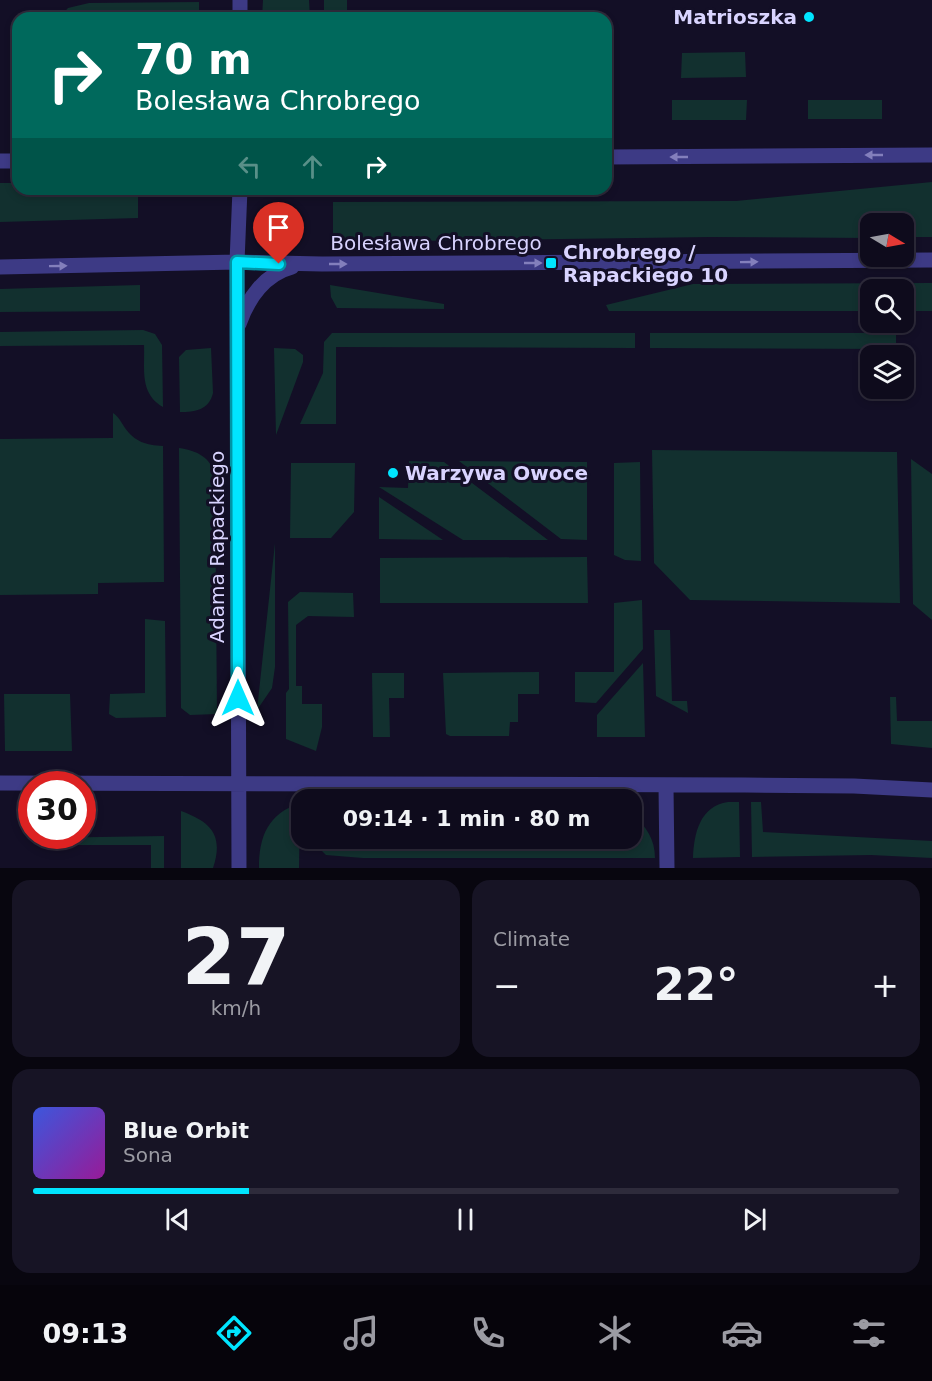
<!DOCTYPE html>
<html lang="en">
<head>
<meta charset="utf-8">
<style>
  :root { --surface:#0e0b1c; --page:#171425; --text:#f1f3f6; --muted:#9b9ba3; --line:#2e2b3b; --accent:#00e5ff }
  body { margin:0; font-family:"DejaVu Sans",sans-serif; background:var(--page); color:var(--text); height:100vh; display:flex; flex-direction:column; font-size:22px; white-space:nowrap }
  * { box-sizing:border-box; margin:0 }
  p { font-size:20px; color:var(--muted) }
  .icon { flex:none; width:33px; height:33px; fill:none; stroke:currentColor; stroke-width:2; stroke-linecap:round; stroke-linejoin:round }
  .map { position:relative; height:868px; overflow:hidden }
  .sheet { display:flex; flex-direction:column; gap:12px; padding:12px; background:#08060f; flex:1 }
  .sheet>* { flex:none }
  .hud { position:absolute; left:12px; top:12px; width:600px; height:183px; border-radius:18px; box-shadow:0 3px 9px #0003,0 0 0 2px var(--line); background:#00695c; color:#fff; overflow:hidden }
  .needle { width:39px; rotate:100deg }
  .tools { position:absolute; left:860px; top:213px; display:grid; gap:12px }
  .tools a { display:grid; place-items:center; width:54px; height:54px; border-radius:12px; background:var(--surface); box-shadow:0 3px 9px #0003,0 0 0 2px var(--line); font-size:30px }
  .speed { position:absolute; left:18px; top:771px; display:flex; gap:12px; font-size:30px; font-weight:700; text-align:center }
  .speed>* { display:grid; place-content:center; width:78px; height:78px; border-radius:50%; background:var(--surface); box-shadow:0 3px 9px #0003,0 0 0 2px var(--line); line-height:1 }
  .speed .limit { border:9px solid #d22; background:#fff; color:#111 }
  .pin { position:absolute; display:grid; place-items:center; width:51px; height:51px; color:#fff; margin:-62px -26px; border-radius:50% 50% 50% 0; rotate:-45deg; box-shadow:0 0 6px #0007 }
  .pin .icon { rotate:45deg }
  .me { position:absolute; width:66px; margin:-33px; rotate:0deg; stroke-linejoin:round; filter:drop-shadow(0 0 4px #0008) }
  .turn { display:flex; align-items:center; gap:21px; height:126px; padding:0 24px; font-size:27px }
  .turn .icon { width:78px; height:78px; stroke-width:2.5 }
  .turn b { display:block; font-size:42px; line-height:51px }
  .lanes { display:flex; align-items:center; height:57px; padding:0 24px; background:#0003; justify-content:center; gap:30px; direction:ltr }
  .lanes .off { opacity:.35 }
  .big { font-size:45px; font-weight:600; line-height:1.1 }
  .sheet .widget { flex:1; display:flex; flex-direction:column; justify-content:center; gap:9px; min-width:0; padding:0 21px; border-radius:18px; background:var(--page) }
  .sheet .dial { align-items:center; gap:0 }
  .dial b { font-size:78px; line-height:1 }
  .song { display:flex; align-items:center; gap:18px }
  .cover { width:72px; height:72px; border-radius:9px; background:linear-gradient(135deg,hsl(230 70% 55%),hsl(300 70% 35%)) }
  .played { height:6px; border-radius:3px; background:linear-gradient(90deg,var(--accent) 25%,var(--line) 25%) }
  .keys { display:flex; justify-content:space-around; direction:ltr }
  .heat { display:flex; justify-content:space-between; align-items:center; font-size:33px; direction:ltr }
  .sheet .tiles { flex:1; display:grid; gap:12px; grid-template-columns:1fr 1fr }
  .widget:last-child { grid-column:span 2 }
  .trip { position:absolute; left:291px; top:789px; width:351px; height:60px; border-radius:18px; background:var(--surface); box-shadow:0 3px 9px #0003,0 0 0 2px var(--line); font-weight:600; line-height:60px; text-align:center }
  .tab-bar { display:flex; height:96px; justify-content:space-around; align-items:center; background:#06040b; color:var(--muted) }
  .tab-bar .icon { width:42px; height:42px }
  .tab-bar .current { color:var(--accent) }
  .tab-bar b { font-size:27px; color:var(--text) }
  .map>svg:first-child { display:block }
</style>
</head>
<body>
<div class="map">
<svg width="932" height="868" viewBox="0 0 932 868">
  <rect width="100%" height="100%" fill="#130f26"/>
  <path fill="#12302f" d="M263 0H309L310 18H262Z
    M324 0H347V18H324Z
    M199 2V18H59L68 8 89 3Z
    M745 52 746 77 681 78 682 53Z
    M672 100H747L746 120H672Z
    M808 100H882V119H808Z
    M932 182V237H903V224H870V238L710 237 333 242V202L736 201Z
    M0 183H18V189H138V218L0 222Z
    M932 283V311H903V290H870V311H609L606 305 693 284Z
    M140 285V311L0 312V289Z
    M330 285 444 304V309L337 308 331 297Z
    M143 330 155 334 162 345 163 407C139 393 145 369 144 345L0 346V332Z
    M332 333H635V348L336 347V424H300L323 373 324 342Z
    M650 333H896V349L650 348Z
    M211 348 213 393C209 410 195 412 180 412L179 357 186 350Z
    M274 348 295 349 303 355V362L276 435Z
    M113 413C119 417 121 422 125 428 135 442 146 445 163 446L164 582 98 583V594L0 595V439L113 438Z
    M179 448C198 451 210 457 215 475L217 714 190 715 181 708Z
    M652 450 897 452 900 603 690 600 654 563Z
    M911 459 932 474V620L913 604Z
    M409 461 444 462 548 540H463L379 487 408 488Z
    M459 461 587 462V540L561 539Z
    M640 462 641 561 625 560 614 555V463Z
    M291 463H355L354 512 331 538H290Z
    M379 497 443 540 379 539Z
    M275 543V667L272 688 257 710Z
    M587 557 588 603H380V558Z
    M300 592 353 593 354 617 308 616 296 625V686H302V704H322V727L316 751 286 739V693L289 689 288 602Z
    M642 600 643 649 596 703 575 702V672H614V603Z
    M145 619 165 621 166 717 116 718 109 714 110 694 145 693Z
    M654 630H670L672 701H687L688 713 656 696Z
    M643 663 645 737H597V715Z
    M539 672V694H518V722H510L509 736H450L446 734 443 673Z
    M372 673H404V698H389L390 737H373Z
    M4 694H70L72 751H5Z
    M890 697H896L897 721H932V748L891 744Z
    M728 802H739L740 857 693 858C694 833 700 806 728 802Z
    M751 802H761L763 832 932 841V858L871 855 752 857Z
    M300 803 299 868H259C259 836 268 814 300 803Z
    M181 811C211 822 224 835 213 868H181Z
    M632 814C646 826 655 839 655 858H363L326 855 322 851 319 839 632 838Z
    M164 836V868H151V845H36V838Z"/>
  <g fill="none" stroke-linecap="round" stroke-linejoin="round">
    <path stroke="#3d3a85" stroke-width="15" d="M240 0V18
      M606 157 932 155
      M0 161H18
      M0 267 237 262 322 264 932 260
      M239 324C248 298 265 274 292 267
      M0 783 745 785 854 786 932 790
      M666 786 667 868
      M239 868 237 262 240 189"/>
  </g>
  <defs><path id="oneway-solid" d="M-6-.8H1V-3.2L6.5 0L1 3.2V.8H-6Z" transform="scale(1.5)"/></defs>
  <g fill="#837fbc">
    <use href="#oneway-solid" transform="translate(874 155) rotate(180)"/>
    <use href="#oneway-solid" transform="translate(679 157) rotate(180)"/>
    <use href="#oneway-solid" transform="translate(749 262) rotate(-1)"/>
    <use href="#oneway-solid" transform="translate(533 263)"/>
    <use href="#oneway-solid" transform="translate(338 264)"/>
    <use href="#oneway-solid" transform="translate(58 266) rotate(-1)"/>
  </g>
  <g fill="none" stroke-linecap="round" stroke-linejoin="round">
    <g stroke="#0095a6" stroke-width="15">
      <path id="route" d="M238 698 237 262 279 264"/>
    </g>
    <use href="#route" stroke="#00e5ff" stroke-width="10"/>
  </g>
  <g fill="#00e5ff" stroke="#130f26" stroke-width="2">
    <circle cx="809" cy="17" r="6"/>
    <rect x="545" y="257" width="12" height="12" rx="3"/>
    <circle cx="393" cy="473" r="6"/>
  </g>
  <g text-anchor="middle" stroke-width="6" stroke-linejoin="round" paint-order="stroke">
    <g font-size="20" font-weight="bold" fill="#d9d4ff" stroke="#130f26" text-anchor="start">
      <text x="797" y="24" text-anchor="end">Matrioszka</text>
      <text x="563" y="259">Chrobrego /<tspan x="563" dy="23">Rapackiego 10</tspan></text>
      <text x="405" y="480">Warzywa Owoce</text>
    </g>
    <g font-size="20" fill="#d9d4ff" stroke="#130f26">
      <text x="436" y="250">Bolesława Chrobrego</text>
      <text transform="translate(217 547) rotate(-90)" y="7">Adama Rapackiego</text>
    </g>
  </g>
</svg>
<div class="tools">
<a><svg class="needle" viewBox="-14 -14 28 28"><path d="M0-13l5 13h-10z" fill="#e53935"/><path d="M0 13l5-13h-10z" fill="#9b9ba3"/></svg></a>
<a><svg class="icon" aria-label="search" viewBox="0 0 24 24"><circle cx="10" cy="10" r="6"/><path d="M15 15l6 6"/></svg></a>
<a><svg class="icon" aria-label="layers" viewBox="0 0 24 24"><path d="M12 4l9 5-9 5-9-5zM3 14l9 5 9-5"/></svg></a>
</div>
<div class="speed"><div class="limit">30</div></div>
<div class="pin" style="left:279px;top:264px;background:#d93025"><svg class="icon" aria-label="arrive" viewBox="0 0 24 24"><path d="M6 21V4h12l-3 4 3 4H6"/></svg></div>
<svg class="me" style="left:238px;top:698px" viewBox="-20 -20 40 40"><path d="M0-17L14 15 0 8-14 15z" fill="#00e5ff" stroke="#fff" stroke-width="4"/></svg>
<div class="trip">09:14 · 1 min · 80 m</div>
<div class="hud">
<div class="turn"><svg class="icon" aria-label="right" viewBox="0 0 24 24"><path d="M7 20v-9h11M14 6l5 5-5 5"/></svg><div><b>70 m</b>Bolesława Chrobrego</div></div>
<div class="lanes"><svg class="icon off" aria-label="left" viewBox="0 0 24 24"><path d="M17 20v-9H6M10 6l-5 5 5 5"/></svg><svg class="icon off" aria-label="ahead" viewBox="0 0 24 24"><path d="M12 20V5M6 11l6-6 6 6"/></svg><svg class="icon" aria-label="right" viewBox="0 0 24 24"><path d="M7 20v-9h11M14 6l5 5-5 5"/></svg></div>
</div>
</div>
<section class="sheet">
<div class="tiles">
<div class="widget dial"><b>27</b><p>km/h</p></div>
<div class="widget"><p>Climate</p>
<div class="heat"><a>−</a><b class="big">22°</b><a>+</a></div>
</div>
<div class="widget">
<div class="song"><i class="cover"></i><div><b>Blue Orbit</b><p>Sona</p></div></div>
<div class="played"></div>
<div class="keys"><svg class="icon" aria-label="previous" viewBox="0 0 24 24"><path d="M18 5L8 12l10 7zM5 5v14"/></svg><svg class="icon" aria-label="pause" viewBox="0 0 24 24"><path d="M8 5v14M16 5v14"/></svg><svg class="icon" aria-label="next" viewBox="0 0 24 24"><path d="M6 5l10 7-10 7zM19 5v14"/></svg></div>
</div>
</div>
</section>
<nav class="tab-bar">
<b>09:13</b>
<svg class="icon current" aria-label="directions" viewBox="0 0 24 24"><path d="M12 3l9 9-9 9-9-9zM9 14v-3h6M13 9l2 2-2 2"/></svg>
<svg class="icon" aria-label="music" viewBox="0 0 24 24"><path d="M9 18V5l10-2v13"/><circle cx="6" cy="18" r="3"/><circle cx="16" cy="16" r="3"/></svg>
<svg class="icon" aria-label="phone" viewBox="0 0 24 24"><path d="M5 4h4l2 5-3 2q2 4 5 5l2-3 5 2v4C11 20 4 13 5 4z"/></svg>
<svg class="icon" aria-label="climate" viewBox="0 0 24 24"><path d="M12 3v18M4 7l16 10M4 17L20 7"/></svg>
<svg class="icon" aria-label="car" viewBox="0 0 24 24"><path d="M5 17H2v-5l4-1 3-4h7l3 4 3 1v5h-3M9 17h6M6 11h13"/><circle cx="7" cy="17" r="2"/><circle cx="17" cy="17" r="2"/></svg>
<svg class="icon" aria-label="filters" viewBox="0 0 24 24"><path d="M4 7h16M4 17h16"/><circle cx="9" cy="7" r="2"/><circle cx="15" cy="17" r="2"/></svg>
</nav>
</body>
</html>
